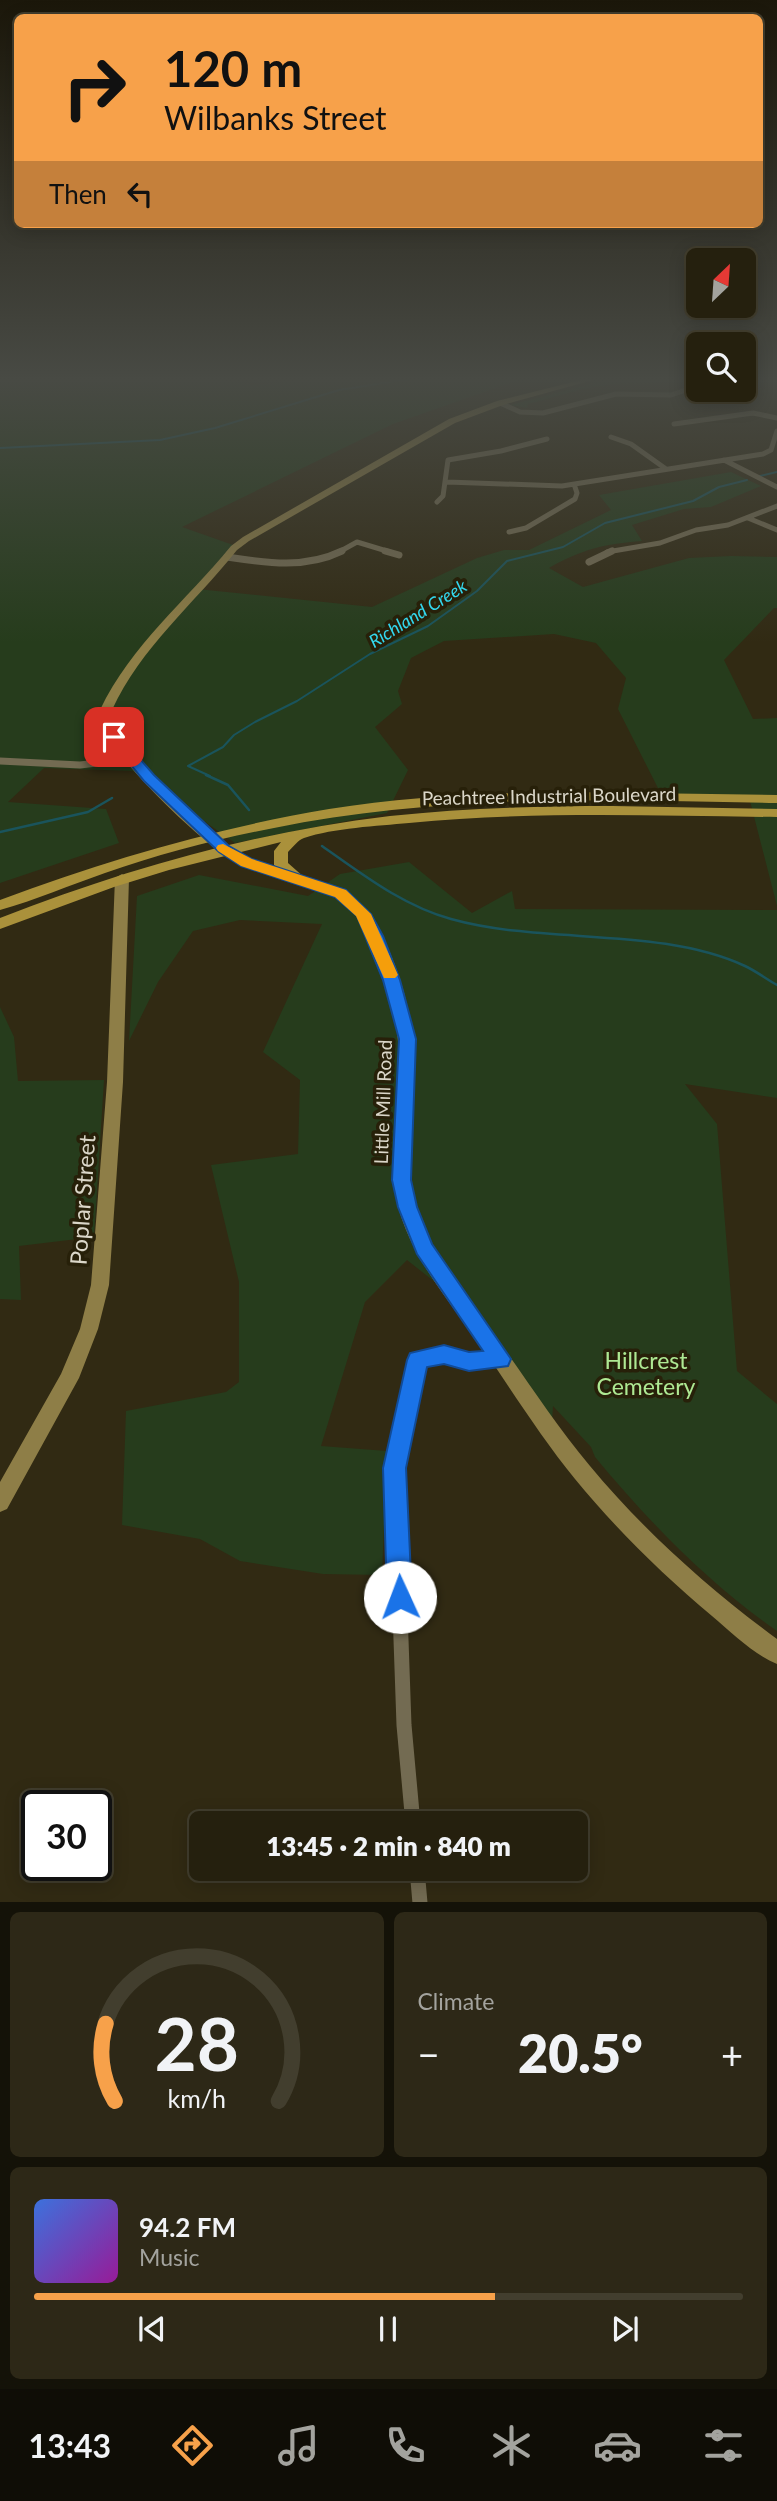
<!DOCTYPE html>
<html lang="en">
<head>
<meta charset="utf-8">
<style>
  :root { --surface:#25200e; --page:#2d2817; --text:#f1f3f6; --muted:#a3a39e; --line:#423e2e; --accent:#f7a14a }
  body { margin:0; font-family:Lato,sans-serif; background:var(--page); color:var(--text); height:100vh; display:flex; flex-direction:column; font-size:26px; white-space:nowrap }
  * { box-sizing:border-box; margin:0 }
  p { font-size:23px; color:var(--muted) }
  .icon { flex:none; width:38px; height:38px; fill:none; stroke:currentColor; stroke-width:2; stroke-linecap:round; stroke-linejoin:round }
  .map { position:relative; height:1902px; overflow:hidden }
  .details { display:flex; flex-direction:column; gap:10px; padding:10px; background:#141208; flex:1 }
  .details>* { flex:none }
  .hud { position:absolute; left:14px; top:14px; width:749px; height:214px; border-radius:10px; box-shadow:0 4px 18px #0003,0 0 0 2px var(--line); background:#f7a14a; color:#111; overflow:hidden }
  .needle { width:46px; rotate:25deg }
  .tools { position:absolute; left:686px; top:248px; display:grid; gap:14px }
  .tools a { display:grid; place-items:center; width:70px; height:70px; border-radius:10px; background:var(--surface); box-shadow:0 4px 18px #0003,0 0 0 2px var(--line); font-size:35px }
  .speed { position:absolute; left:21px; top:1790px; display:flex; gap:14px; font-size:35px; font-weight:700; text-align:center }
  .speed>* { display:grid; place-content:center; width:91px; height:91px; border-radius:50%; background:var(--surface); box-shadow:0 4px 18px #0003,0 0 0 2px var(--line); line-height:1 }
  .speed .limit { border:4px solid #111; border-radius:10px; background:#fff; color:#111 }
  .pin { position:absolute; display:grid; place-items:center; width:60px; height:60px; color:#fff; margin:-30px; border-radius:14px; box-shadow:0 4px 10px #0006 }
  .me { position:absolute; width:77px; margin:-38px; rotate:358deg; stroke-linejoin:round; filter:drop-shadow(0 0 5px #0008) }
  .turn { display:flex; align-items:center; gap:24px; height:147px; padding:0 35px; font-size:32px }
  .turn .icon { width:91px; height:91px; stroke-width:2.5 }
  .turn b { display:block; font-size:49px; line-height:60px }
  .then { display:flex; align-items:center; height:66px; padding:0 35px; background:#0003; gap:14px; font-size:26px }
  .big { font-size:52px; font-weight:800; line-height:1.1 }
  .details .tile { flex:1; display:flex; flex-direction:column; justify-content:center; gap:10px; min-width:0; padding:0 24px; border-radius:10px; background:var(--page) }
  .details .dial { align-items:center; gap:0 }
  .dial svg { height:182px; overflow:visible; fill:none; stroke:var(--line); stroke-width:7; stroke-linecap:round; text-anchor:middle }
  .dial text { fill:var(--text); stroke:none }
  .song { display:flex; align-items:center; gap:21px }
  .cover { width:84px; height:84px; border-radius:10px; background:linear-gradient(135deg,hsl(220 70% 55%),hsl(300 70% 35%)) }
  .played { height:7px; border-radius:4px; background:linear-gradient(90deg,var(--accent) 65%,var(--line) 65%) }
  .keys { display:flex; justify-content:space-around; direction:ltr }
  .heat { display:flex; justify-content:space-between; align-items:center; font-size:38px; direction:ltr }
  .details .tiles { flex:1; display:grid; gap:10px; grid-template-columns:1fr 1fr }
  .tile:last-child { grid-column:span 2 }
  .trip { position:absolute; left:189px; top:1811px; width:399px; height:70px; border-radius:10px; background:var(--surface); box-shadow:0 4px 18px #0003,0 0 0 2px var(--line); font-weight:800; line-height:70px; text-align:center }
  .tab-bar { display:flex; height:112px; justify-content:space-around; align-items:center; background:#0f0d06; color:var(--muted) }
  .tab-bar .icon { width:49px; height:49px }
  .tab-bar .selected { color:var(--accent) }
  .tab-bar b { font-size:32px; color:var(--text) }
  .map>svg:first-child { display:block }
</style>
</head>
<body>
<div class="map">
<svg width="777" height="1903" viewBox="0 0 777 1903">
  <rect width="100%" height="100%" fill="#312a13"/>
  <path fill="#263c1c" d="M0 377H203L255 385 327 377H527L393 424 182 527 236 546 197 589 372 607 477 558 504 550H529L611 510 599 495 731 472 761 486 711 507 684 509 632 525 642 541C605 544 582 549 549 568L583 587 689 558 731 556 777 557V608H774L724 660 753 719 777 718V906L749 797 663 798 618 709 626 678 596 643 554 634 444 641 411 658 398 691 402 704 375 727 408 770 387 813 235 843 133 771 44 768 8 802 106 809 119 843 0 883Z
    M612 377 641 380 650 377H676C656 387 637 382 616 384 587 386 556 397 528 404L527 408 510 405 602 381Z
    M409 862 472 913 512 891 515 909 777 910V1098L685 1084 717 1124 737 1371 777 1404V1631C708 1583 649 1522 595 1457L591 1447 553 1406 552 1424 483 1320 407 1260 365 1302 321 1446 387 1451 382 1575 323 1574 240 1561 200 1539 122 1525 126 1411 226 1392 239 1382V1282L211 1165 298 1154 300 1080 263 1052 322 924 240 920 193 931 158 982 129 1041 137 896 199 875 308 896 340 874Z
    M0 1007 14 1037 18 1081 104 1080 94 1237 19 1246 21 1300 0 1299Z"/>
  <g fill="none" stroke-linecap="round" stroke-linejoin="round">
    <path stroke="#1a545c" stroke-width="2" d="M0 448 160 440 215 428 339 390 422 377
      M760 476 777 472
      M188 766 223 747 234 735 255 722 297 701 370 654 428 626 477 591 507 561 563 547 605 523 693 501 719 487 747 480
      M188 766 210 776"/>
    <path stroke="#1a545c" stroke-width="2.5" d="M206 775 228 785 249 810
      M0 832 88 812 112 798
      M322 846C362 874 403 906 451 919 544 945 658 926 745 966 756 971 766 979 777 985"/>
    <path stroke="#736b52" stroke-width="5" d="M500 403 520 412 543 413 616 394 671 395 698 386
      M674 424 753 413 777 418
      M611 437 631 444 666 469
      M724 460 777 487
      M447 482 562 486 763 454 771 450 777 431
      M437 502 443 496 448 460 501 451 547 439
      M748 518 777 530
      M509 532 526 528 575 499 577 493 574 484
      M339 552 357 542 390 552
      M607 552 660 543 696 530 728 525 777 506"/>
    <path stroke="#736b52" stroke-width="7" d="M385 551 399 555
      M227 557C267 563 305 569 342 551
      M589 562 612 551
      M0 761 80 765 131 759"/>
    <path stroke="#736b52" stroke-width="12" d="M402 1432 417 1360 444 1354 469 1361 501 1359"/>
    <path stroke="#736b52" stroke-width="15" d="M403 1430 395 1468 404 1725 413 1824
      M417 1869 420 1903"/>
    <path fill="#8e7e47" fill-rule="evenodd" d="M593 377H604L503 405 455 423 249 541 237 550C194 604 141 647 112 710 114 720 116 730 121 739 140 771 216 842 249 859 291 881 345 874 372 919 406 973 418 1036 414 1100 412 1134 406 1169 414 1203 427 1253 463 1292 493 1333 525 1377 554 1423 590 1466 644 1531 709 1589 777 1639V1664C753 1654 732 1633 712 1616 663 1575 616 1529 575 1479 541 1437 512 1391 482 1347 450 1302 410 1257 397 1202 390 1169 396 1136 398 1103 403 1041 394 976 361 922 336 882 285 884 245 867 210 852 130 773 110 740 104 731 103 720 100 710 131 645 186 601 231 546L243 537 449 419 497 401Z
      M122 874 129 878 123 1082 109 1285 98 1329 79 1378 7 1509 0 1512V1482L61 1374 80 1329 91 1285 107 1082 115 878Z"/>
    <path fill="#aa913b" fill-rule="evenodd" d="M568 792 777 795V803C608 800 441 794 274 828 217 839 160 854 105 873 70 885 36 900 0 910V900C107 860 216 828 329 809 408 796 488 793 568 792Z
      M612 806 777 809V817C654 816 532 811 409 823 377 826 334 828 304 838 298 840 293 847 288 852V863L305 878 303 881H293L274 865V851L281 842 169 870 114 887 0 929V918C126 869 255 832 390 816 464 808 538 806 612 806Z"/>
  </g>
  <linearGradient id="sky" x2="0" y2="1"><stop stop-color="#1b170a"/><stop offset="0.59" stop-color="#484a44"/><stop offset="1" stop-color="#484a44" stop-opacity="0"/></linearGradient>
  <rect width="777" height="643" fill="url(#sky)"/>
  <path fill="#1a73e8" stroke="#114b97" stroke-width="2" d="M114 734 119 735 154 775 229 846 252 859 346 890 371 914 383 936 400 980 416 1039 411 1180 417 1207 432 1244 511 1359 508 1366 469 1371 444 1364 427 1367 406 1468 412 1597 408 1605 400 1609 391 1605 387 1597 383 1468 407 1360 410 1353 444 1345 469 1352 483 1351 417 1254 398 1207 392 1180 399 1039 383 980 357 916 335 897 241 866 219 852 144 781 108 737Z"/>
  <path fill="#f59e0b" d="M223 844 252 859 346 890 371 914 398 975 395 978H384L356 916 335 897 241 866 218 851 216 848 218 845Z"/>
  <g text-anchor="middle" stroke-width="7" stroke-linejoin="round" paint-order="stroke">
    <g font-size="18" font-style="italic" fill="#33d7ed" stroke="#272009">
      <text transform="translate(418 614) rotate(-32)" y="6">Richland Creek</text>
    </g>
    <g font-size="19" fill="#dbd7c9" stroke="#272009">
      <text transform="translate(549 796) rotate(-1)" y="7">Peachtree Industrial Boulevard</text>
      <text transform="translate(383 1102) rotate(-88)" y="7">Little Mill Road</text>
    </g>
    <g font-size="23" fill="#dbd7c9" stroke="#272009">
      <text transform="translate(83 1200) rotate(-86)" y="8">Poplar Street</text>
    </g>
    <g font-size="23" fill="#aee993" stroke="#272009">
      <text x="646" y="1369">Hillcrest<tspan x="646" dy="26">Cemetery</tspan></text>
    </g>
  </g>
</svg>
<div class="tools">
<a><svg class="needle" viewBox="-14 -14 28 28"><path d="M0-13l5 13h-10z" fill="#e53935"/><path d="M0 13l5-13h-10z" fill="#a3a39e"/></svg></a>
<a><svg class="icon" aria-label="search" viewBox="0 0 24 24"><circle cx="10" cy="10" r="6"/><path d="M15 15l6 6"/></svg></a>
</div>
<div class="speed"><div class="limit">30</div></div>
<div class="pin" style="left:114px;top:737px;background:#d93025"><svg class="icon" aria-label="arrive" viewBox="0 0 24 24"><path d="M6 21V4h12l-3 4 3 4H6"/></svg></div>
<svg class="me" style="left:400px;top:1597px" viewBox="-20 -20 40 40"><circle r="19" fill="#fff"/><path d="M0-13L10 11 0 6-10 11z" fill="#1a73e8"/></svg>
<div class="trip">13:45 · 2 min · 840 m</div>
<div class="hud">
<div class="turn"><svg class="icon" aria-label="right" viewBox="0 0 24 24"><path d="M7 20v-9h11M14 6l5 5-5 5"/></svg><div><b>120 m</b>Wilbanks Street</div></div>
<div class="then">Then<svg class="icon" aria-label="left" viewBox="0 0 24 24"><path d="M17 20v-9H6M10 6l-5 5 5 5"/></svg></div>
</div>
</div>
<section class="details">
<div class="tiles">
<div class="tile dial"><svg viewBox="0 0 100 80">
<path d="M14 69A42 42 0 1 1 86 69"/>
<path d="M14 69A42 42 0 0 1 10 35" stroke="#f7a14a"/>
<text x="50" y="56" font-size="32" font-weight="700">28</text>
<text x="50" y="72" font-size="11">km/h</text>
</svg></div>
<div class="tile"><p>Climate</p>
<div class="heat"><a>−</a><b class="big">20.5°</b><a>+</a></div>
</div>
<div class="tile">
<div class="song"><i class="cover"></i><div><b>94.2 FM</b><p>Music</p></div></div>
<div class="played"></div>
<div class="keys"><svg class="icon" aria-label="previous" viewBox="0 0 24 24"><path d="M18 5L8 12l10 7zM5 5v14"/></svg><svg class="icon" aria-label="pause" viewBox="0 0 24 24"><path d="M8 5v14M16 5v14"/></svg><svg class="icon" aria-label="next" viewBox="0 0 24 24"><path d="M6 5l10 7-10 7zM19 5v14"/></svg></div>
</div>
</div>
</section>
<nav class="tab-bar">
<b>13:43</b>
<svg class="icon selected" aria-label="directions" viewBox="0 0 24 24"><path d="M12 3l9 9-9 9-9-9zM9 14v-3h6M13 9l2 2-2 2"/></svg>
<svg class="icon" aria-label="music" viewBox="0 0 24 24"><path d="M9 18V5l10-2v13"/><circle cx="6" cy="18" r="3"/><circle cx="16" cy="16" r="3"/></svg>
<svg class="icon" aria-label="phone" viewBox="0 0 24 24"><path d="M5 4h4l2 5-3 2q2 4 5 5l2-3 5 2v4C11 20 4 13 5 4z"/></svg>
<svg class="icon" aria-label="climate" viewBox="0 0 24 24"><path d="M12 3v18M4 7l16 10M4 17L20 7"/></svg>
<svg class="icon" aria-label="car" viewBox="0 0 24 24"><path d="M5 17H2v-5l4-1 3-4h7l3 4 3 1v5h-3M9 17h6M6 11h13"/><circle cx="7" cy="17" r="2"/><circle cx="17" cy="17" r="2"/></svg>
<svg class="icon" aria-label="filters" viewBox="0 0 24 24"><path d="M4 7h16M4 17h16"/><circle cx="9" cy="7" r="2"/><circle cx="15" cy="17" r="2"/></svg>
</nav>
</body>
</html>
